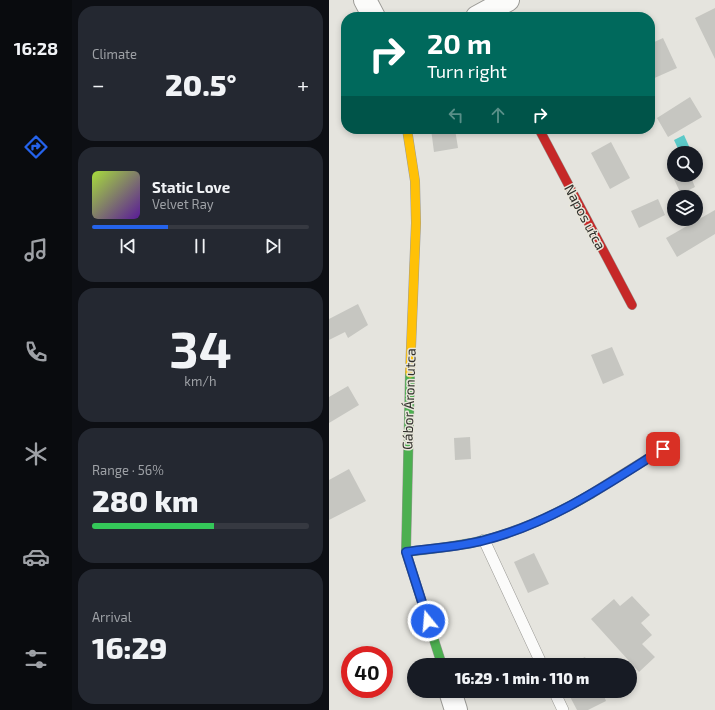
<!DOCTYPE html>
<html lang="en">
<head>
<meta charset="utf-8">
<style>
  :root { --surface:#171b24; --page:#242831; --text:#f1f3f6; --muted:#9ea1a6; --line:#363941; --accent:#2563eb }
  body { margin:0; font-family:"Exo 2",sans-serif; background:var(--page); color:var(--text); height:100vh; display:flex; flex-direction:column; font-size:15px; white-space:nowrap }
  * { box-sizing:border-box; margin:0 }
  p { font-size:13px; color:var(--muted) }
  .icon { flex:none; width:22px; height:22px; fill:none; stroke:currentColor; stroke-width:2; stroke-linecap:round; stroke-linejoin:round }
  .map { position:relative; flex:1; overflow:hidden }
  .panel { display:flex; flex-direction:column; gap:6px; padding:6px; background:#0d0f14; width:257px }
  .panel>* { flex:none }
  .guide { position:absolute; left:12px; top:12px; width:314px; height:122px; border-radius:16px; box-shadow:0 2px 6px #0003; background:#00695c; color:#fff; overflow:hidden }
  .controls { position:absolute; left:338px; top:146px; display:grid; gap:8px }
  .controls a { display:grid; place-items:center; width:36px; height:36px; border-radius:50%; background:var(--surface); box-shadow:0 2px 6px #0003; font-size:20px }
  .speed { position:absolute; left:12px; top:646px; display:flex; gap:8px; font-size:20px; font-weight:700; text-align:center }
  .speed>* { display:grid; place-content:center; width:52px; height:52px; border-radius:50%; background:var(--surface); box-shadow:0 2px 6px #0003; line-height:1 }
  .speed .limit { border:6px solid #d22; background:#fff; color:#111 }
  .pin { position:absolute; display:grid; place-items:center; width:34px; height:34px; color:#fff; margin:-17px; border-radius:8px; box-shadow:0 2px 6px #0006 }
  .me { position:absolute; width:44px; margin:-22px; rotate:343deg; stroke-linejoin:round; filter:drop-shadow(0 0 3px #0008) }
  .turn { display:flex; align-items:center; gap:14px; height:84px; padding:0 20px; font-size:18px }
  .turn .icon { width:52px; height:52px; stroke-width:2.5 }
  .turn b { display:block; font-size:28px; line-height:34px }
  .lanes { display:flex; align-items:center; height:38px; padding:0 20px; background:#0003; justify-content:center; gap:20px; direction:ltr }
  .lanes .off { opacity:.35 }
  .big { font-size:30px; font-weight:800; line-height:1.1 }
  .panel .widget { flex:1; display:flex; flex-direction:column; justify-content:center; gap:6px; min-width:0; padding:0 14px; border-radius:16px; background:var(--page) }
  .panel .dial { align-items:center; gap:0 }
  .dial b { font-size:52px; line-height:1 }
  .song { display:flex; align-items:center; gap:12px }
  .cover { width:48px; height:48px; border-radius:6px; background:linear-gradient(135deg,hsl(80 70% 55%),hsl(270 70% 35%)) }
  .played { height:4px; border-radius:2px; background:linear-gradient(90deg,var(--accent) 35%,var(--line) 35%) }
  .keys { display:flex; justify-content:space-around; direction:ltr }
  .heat { display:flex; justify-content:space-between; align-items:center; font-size:22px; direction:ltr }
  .charge { height:6px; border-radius:3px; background:linear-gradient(90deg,#34c759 56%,var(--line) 0) }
  .trip { position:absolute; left:78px; top:658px; width:230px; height:40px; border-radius:20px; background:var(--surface); box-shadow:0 2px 6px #0003; font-weight:800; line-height:40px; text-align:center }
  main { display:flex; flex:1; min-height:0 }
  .tab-bar { display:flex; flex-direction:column; width:72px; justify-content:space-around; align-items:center; background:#090b0e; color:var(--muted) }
  .tab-bar .icon { width:28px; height:28px }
  .tab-bar .selected { color:var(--accent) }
  .tab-bar b { font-size:18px; color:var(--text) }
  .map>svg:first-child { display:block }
</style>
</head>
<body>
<main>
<nav class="tab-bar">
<b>16:28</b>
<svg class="icon selected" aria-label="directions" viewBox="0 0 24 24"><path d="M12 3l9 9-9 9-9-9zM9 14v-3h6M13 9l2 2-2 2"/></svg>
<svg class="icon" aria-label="music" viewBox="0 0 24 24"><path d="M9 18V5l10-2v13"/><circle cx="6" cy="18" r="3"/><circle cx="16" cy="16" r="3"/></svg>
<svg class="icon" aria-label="phone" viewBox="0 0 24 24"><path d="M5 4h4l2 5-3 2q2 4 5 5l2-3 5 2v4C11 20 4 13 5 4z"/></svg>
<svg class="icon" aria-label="climate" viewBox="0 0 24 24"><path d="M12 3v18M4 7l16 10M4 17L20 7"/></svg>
<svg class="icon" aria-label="car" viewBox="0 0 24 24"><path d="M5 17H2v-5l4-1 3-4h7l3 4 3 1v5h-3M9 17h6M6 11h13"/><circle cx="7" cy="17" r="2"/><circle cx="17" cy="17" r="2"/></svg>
<svg class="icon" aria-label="filters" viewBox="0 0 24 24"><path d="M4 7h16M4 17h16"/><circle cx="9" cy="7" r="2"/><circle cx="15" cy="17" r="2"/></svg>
</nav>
<section class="panel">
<div class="widget"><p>Climate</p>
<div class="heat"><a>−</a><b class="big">20.5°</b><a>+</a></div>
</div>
<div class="widget">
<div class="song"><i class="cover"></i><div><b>Static Love</b><p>Velvet Ray</p></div></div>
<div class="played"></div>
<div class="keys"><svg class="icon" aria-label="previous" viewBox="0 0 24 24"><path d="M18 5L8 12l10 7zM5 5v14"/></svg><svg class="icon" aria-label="pause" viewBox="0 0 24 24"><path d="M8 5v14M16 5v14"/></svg><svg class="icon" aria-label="next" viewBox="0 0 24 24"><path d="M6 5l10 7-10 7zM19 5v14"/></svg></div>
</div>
<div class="widget dial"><b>34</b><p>km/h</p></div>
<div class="widget"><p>Range · 56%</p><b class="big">280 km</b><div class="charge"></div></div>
<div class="widget"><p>Arrival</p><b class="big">16:29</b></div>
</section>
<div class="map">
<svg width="386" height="710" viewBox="0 0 386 710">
  <rect width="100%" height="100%" fill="#e5e4de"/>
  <path fill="#5bc9c8" d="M355 135 363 153H351L345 140Z"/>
  <path fill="#c6c6c1" d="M386 8V59L366 18Z
    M334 38 348 68 321 80V44Z
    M361 97 373 117 339 137 328 118Z
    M102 129H126L129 148 105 152Z
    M282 142 301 178 281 189 262 153Z
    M343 175H361L366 187 352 194Z
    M329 199 336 215 310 228 302 211Z
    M386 210V234L348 257 337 238Z
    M29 304 39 325 19 338 16 332 0 340V319Z
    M283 347 295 375 274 384 262 355Z
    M19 386 30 405 0 423V397Z
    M141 437 142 459 126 460 125 438Z
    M20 469 37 501 0 520V480Z
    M205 553 220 584 199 593 185 562Z
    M303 596 321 615 312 623 323 635 313 644 326 657 310 672 262 619 285 599 291 606Z
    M256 657 260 665H240Z
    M238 691H273L277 701 259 710H248Z"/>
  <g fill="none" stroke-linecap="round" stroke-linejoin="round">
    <g stroke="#9b9a96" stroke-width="12">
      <path id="lane" d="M155 540 213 665
        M225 691 234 710"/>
    </g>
    <g stroke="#9b9a96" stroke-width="24">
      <path id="street" d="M36 0 45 17
        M148 17 179 0
        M121 691 127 710"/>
    </g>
    <g stroke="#9b9a96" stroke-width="10">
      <path id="fast" d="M81 373 77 552 113 665
        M77 552C100 549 124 547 147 542 187 533 226 515 262 494"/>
    </g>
    <g stroke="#9b9a96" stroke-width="10">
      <path id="slow" d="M78 129 86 181 87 223 81 373
        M262 494 334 449"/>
    </g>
    <g stroke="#9b9a96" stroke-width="10">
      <path id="jam" d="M210 129 303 305"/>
    </g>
    <use href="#lane" stroke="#fbfbfa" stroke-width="11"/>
    <use href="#street" stroke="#fbfbfa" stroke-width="22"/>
    <use href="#fast" stroke="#4caf50" stroke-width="9"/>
    <use href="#slow" stroke="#ffc107" stroke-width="9"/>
    <use href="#jam" stroke="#c62828" stroke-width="9"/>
  </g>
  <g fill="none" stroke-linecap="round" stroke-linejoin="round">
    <g stroke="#184099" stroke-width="10">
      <path id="route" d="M99 621 77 552C103 548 131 547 156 540 222 523 277 485 334 449"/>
    </g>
    <use href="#route" stroke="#2563eb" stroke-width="7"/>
  </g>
  <g text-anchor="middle" stroke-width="3" stroke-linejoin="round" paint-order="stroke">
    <g font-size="14" fill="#31302c" stroke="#e8e6db">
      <text transform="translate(256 217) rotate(62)" y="5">Napos utca</text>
      <text transform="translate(80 399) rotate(-88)" y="5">Gábor Áron utca</text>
    </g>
  </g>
</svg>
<div class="controls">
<a><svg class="icon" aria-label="search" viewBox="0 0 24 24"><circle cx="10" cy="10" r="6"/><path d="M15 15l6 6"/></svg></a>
<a><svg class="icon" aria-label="layers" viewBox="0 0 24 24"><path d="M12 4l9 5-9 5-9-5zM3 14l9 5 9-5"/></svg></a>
</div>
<div class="speed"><div class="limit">40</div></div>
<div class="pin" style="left:334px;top:449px;background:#d93025"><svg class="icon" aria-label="arrive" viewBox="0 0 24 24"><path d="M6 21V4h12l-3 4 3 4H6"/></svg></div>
<svg class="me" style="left:99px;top:621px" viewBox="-20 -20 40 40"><circle r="17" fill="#2563eb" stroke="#fff" stroke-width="3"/><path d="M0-11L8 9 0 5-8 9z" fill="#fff"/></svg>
<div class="trip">16:29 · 1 min · 110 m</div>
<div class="guide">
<div class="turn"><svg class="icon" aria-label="right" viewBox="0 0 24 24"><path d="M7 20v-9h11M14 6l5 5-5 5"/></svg><div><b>20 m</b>Turn right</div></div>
<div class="lanes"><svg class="icon off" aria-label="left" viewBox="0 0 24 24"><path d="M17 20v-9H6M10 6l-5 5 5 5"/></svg><svg class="icon off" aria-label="ahead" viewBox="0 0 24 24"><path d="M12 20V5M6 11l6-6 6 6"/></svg><svg class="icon" aria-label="right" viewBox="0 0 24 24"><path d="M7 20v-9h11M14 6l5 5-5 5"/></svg></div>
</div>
</div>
</main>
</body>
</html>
